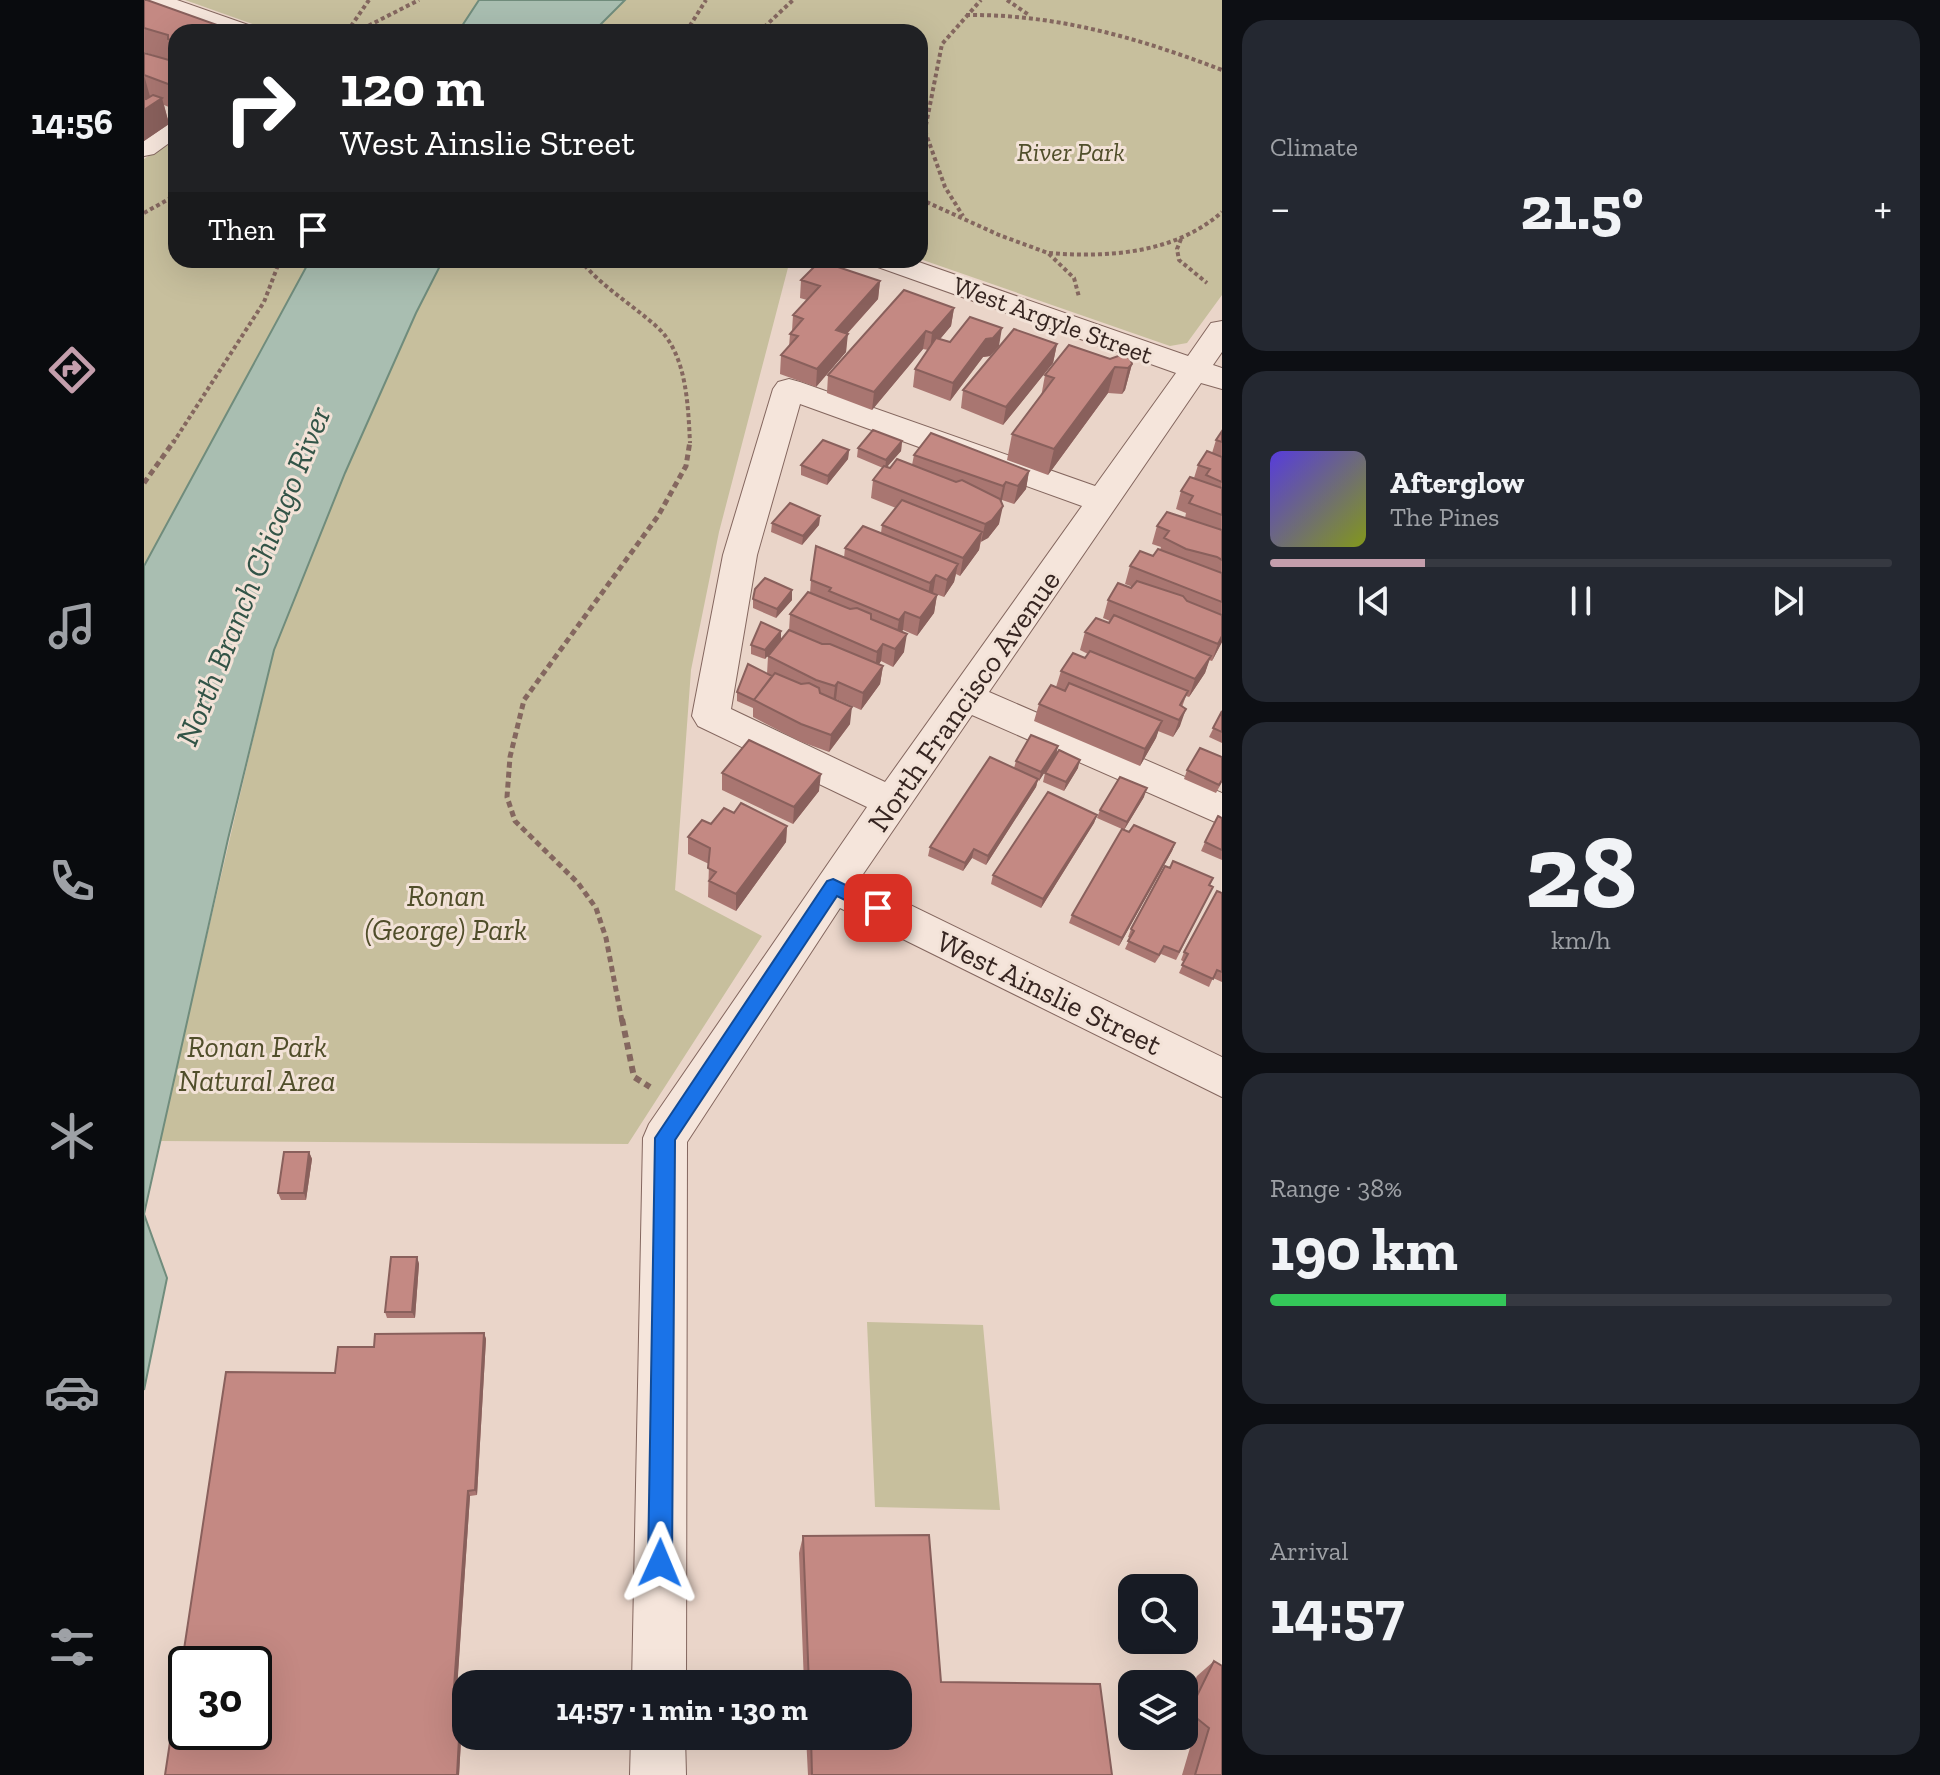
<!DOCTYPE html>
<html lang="en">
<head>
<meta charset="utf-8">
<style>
  :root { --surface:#171b24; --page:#242831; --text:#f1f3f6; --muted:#9ea1a6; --line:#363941; --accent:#c49eac }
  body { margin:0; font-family:"Zilla Slab",serif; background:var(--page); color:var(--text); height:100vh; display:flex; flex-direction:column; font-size:30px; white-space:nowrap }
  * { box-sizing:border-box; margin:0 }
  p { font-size:26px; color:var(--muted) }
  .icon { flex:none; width:44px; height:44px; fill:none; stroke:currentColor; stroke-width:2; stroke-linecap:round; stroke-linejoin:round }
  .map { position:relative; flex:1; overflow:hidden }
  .drawer { display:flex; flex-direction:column; gap:20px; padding:20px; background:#0d0f14; width:718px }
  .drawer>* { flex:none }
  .banner { position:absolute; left:24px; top:24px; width:760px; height:244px; border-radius:24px; box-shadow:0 8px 32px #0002; background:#202124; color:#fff; overflow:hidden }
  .tools { position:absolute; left:974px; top:1574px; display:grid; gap:16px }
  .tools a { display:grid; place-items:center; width:80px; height:80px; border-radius:16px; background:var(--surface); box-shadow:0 8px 32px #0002; font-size:40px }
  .speed { position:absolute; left:24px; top:1646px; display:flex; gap:16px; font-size:40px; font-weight:700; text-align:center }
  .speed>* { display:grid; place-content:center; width:104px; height:104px; border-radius:50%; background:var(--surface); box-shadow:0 8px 32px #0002; line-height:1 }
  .speed .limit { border:4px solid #111; border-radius:12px; background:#fff; color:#111 }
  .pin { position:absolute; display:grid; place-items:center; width:68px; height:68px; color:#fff; margin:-34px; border-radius:16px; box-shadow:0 4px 12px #0006 }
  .me { position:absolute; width:88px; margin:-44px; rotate:1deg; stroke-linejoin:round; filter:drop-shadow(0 0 6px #0008) }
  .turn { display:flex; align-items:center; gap:28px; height:168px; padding:0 40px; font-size:36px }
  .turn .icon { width:104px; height:104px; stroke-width:2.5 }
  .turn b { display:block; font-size:56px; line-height:68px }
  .then { display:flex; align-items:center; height:76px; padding:0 40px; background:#0003; gap:16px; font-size:30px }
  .big { font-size:60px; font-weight:700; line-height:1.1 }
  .drawer .widget { flex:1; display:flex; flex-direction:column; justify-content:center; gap:12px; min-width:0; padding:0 28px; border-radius:24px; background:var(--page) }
  .drawer .dial { align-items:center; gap:0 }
  .dial b { font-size:104px; line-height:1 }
  .song { display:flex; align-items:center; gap:24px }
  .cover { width:96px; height:96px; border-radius:12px; background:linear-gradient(135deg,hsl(250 70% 55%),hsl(70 70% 35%)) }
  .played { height:8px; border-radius:4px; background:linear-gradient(90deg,var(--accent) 25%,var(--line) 25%) }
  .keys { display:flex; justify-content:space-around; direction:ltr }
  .heat { display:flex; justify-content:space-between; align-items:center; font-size:44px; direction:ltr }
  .charge { height:12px; border-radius:6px; background:linear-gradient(90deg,#34c759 38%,var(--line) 0) }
  .trip { position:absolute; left:308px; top:1670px; width:460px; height:80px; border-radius:24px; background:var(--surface); box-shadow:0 8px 32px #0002; font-weight:700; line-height:80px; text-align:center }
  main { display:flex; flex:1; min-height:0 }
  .tabs { display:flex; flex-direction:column; width:144px; justify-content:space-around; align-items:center; background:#090b0e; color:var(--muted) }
  .tabs .icon { width:56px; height:56px }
  .tabs .selected { color:var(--accent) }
  .tabs b { font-size:36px; color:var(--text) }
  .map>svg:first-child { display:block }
</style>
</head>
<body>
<main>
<nav class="tabs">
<b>14:56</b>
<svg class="icon selected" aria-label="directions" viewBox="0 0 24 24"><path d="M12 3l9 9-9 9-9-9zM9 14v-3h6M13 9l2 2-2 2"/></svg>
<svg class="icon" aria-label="music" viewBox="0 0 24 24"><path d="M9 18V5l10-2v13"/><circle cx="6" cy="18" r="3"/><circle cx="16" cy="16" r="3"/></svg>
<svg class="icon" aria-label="phone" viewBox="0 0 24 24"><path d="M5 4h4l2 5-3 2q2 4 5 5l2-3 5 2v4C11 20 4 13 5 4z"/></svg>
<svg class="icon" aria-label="climate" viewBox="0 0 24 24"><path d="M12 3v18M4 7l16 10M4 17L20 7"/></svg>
<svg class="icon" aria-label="car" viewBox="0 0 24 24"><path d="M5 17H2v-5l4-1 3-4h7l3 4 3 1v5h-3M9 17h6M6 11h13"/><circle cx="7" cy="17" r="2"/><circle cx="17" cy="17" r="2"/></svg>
<svg class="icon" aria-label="filters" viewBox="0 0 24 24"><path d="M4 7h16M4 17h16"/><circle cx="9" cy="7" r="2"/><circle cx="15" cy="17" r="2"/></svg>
</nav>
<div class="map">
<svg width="1078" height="1775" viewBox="0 0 1078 1775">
  <rect width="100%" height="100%" fill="#ead5c9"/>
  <path fill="#c7bf9d" d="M41 0H335L314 32H131Z
    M481 0H1078V295L1043 343 1026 346 776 259V32H449Z
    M32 137V260H166L0 566V159Z
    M299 260H646L575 532 547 670 531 890 618 936 484 1144 15 1141 130 650 201 473 272 313Z
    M723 1322 839 1325 856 1510 731 1507Z"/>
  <path fill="#a9beb1" stroke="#708c7c" stroke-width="2" d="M335 0H481L449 32H314Z
    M166 260H299L272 313 201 473 130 650 84 839 0 1214 23 1278 0 1390V566Z"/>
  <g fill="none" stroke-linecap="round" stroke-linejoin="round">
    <g stroke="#84675f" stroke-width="2">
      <path id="minor" d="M0 0H33L110 27 114 32H77L0 5Z
        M32 118V138L10 154 0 156V136L22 120Z
        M726 260H769L1044 356 1067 323 1078 321V352L1069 365 1078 368V389L1057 383 845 692 1078 793V825L828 715 715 880 1078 1057V1097L696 908 543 1142 542 1684H488L499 1138 505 1124 723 807 554 726 548 716 579 555 629 389 634 382 645 379 656 382 951 486 1032 373 731 266ZM656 404 938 506 741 782 587 709 613 555Z
        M487 1736H541L542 1775H486Z"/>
    </g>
    <path stroke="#84675f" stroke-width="4" stroke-dasharray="4 3" stroke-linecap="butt" d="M863 0 885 15
      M822 15C912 14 995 38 1078 70
      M203 32 225 0
      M212 32 275 0
      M542 32 562 0
      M615 32 649 0
      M781 131 801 187 819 216
      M776 138 781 130 798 44 837 0
      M776 199 855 235 904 253 930 278 935 297
      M0 213 32 195
      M1037 239 1033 249 1035 260 1063 283
      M905 253C965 258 1032 253 1078 212
      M436 260C458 287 486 303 512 326 543 353 544 405 546 443
      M29 443 120 302 136 260"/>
    <path stroke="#84675f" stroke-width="5" stroke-dasharray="6 4" stroke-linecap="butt" d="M0 483 30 441
      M478 1021 462 938 452 908 434 883 371 821 363 797 366 757 380 700 514 516 542 466 546 441"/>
    <path stroke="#84675f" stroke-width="6" stroke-dasharray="7 5" stroke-linecap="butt" d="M478 1019 490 1077 506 1087"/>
    <use href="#minor" fill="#f5e5db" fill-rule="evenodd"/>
  </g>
  <path fill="#a97671" d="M0 0 32 32V110L20 105 25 124 0 141V53L30 62 0 52Z
    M657 280 736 281 734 299 703 334 702 352 672 387 636 374 637 355 645 347 646 334 648 331 649 315 663 300 656 298Z
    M810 308 807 326 796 339 806 342 855 346 846 356 839 357 806 401 769 387 771 369 784 350 779 349 728 410 683 393 684 375Z
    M913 344 909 363 859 425 817 408 819 390Z
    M966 359 988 364 981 390 978 394 964 393 904 475 863 460 868 434 897 397 901 375Z
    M1078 431V642L1068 661 1065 660 1061 673 1045 697 1042 696 1038 707 1036 726 1029 737 1014 731 1012 738 996 766 890 721 895 704 912 687 917 671 941 658 944 654 936 650 941 632 965 623 966 621 959 618 964 600 989 587 981 584 986 566 1009 556 1016 550 1017 547 1008 544 1013 526 1041 518 1042 513 1032 509 1037 491 1050 478 1054 465 1068 453 1072 440Z
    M758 441 757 451 743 467 746 468 768 465 770 455 885 471 882 489 870 504 858 500 857 501 855 524 844 538 837 541 835 550 816 576 812 574 810 582 800 597 789 593 793 595 790 613 773 636 759 630 757 632 760 652 749 667 737 661 735 664 739 666 736 684 717 710 692 699 706 724 685 752 655 741 609 717V708L593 701V692L623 674 624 656 645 631 646 614 666 593 667 580 700 558 701 548 737 533 738 525 752 508 727 498 729 480 739 468 713 457 714 448Z
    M705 450 704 459 683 485 657 475V465Z
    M676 516 675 525 658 545 627 532 628 523Z
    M609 599 648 600 632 618 609 608Z
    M637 631V640L621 659 607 654V645Z
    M1078 711V743L1065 737Z
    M914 746 912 754 934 768 920 791 899 782 901 773 909 759 895 781 894 780 892 787 842 865 828 858 819 871 784 856 786 847 870 768 872 761Z
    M1078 757V782L1072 793 1040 779 1043 770Z
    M578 773 675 791 649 824 578 790Z
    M1000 797 980 830 1031 843 1028 851 975 946 925 923 928 915 978 829 953 818 956 810Z
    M590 813 643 826 642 842 592 911 564 897 565 864 544 854V837Z
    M953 815 950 823 897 908 847 884 849 875Z
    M1078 818V860L1057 851 1061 842Z
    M1026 868 1069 878 1066 886 1065 895 1032 960 1017 954 1011 963 981 949 986 938 984 937 987 929Z
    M1078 893V982L1069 978 1065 987 1035 973 1040 962 1037 960 1040 952Z
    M165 1152 168 1159 162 1200H137L134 1193Z
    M273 1257 275 1264 271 1318H243L241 1312Z
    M340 1333 342 1339 333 1495 326 1496 312 1701 319 1706 315 1775H21L191 1373 230 1347Z
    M659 1536 797 1682 968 1775H664L662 1736H754V1684H660L655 1553Z
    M1070 1661 1078 1775H1038L1048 1741 1040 1734V1702L1053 1676Z"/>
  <path fill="#89605c" d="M0 75 7 100 18 98 25 124 0 141Z
    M736 281 734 299 690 348 692 330Z
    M810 308 807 326 786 351 788 333Z
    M858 328 855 346 846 356 839 357 806 401 809 383 842 339Z
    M782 331 779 349 728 410 730 392Z
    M704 334 702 352 672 387 673 369Z
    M913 344 909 363 859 425 862 407Z
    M988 364 981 390 978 394 984 368Z
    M971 367 964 393 904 475 910 449Z
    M758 441 757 451 741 469 742 460Z
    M705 450 704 459 683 485 684 476Z
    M885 471 882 489 870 504 874 486Z
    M862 482 858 500 855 504 859 486Z
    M859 506 855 524 844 538 837 542 841 524Z
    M676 516 675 525 658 545 659 536Z
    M838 532 835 550 816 576 819 558Z
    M814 564 810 582 800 597 803 580Z
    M792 575 789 593 783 601 786 583Z
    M648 590V600L632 618 633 609Z
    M793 595 790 613 773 636 776 618Z
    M761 612 759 630 752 638 755 620Z
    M637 631V640L621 659V650Z
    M763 634 760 652 749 667 751 649Z
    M1078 636V642L1068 661 1074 644Z
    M739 644 737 661 731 670 733 652Z
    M1067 656 1061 673 1045 697 1051 679Z
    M739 666 736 684 717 710 719 693Z
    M694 682 692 699 689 703 691 686Z
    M708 707 706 724 685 752 687 735Z
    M1042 709 1036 726 1029 737 1035 720Z
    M1018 721 1012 738 996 766 1001 749Z
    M914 746 912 755 895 781 897 772Z
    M936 760 934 768 920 791 922 782Z
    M677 774 675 791 649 824 650 807Z
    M894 779 892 787 842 865 844 856Z
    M1003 788 1000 797 980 830 983 822Z
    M953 815 950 823 897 908 899 899Z
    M643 826 642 842 592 911V894Z
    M1031 843 1028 851 975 946 978 938Z
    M830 849 828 858 819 871 821 863Z
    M165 1152 168 1159 162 1200 160 1193Z
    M273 1257 275 1264 271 1318 268 1312Z
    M340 1333 342 1339 333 1495 331 1490Z
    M324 1491 326 1496 312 1705 309 1701Z
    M317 1702 319 1706 315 1775H313Z"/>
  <path fill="#c48983" stroke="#89605c" stroke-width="2" fill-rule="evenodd" d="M0 0H3L76 26 72 29 84 32H32V42L24 39V35L0 28Z
    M0 53 32 62V87L0 75Z
    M9 95 18 98 0 110V98L2 99Z
    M676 261 736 281 692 330 704 334 673 369 637 355 654 336 646 334 659 319 649 315 676 286 657 280Z
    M760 290 810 308 788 333 782 331 730 392 684 375Z
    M826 317 858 328 849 338 842 339 809 383 771 369 792 338 806 342Z
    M870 329 913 344 862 407 819 390Z
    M925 345 966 359 977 355 986 358 988 364 984 368 971 367 910 449 868 434 910 378 901 375Z
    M729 430 758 441 742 460 714 448Z
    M1078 431V442L1072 440Z
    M787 433 885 471 874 486 862 482 859 486 770 455Z
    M679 440 705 450 684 476 657 465Z
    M1063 451 1078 457V482L1062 475 1066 469 1054 465Z
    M753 459 812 482 818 480 856 499 859 506 848 520 841 524 729 480 740 466 746 468Z
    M1046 477 1078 488V515L1045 503 1049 496 1037 491Z
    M758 500 838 532 819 558 738 525Z
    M646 503 676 516 659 536 628 523Z
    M1023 512 1078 530V560L1073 557 1042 549 1020 538 1025 531 1013 526Z
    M719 526 814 564 803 580 792 575 786 583 701 548Z
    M672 546 793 595 776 618 761 612 755 620 685 591 687 588 667 580Z
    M1014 549 1078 573V602L986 566 996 551 1009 556Z
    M621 578 648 590 633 609 609 599 611 589Z
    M993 581 1039 596 1043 601 1078 615V636L1074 644 964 600 974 583 987 588Z
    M664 592 706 609 713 608 727 614V619L763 634 751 649 739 644 733 652 646 614Z
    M970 615 1067 656 1051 679 941 632 952 618 965 623Z
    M617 622 637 631 621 650 607 645Z
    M645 630 678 644H686L739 666 719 693 694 682 691 686 672 680 624 656Z
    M946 651 1044 691 1036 705 1042 709 1035 720 917 671 929 653 941 658Z
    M604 664 628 676 610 700 593 692Z
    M631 673 657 684 665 683 675 688 676 693 708 707 687 735 657 724 610 700Z
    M925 683 1018 721 1001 749 895 704 907 685 921 691Z
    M1078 711V732L1069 728Z
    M887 735 914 746 897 772 872 761Z
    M605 740 677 774 650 807 578 773Z
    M1056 748 1078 757V780L1075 785 1043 770Z
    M915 750 936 760 922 782 901 773Z
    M846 757 894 779 844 856 830 849 821 863 786 847Z
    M976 777 1003 788 983 822 956 810Z
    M904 792 953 815 899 899 849 875Z
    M597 803 643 826 592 894 565 881 572 872 564 868 566 848 544 837 558 820 567 824 580 808 590 813Z
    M1074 816 1078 818V850L1061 842Z
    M990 825 1031 843 978 938 928 915 978 829 985 832Z
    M1029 861 1069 878 1065 885 1069 887 1035 952 1020 946 1015 955 984 941 990 931 987 929 1021 866 1026 868Z
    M1073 891 1078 893V972L1073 970 1069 979 1038 965 1044 954 1040 952Z
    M140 1152H165L160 1193H134Z
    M247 1257H273L268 1312H241Z
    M340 1333 331 1490 324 1491 309 1701 317 1702 313 1775H21L82 1372 191 1373 194 1347H230L231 1334ZM42 1664H110V1732H42Z
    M785 1535 797 1682 956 1684 968 1775H668L667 1736H754V1684H665L659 1536Z
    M1070 1661 1078 1666V1775H1051L1065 1728 1045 1712Z"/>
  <path fill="#1a73e8" stroke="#114b97" stroke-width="2" d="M689 879 740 903 743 908 740 913H727L693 896 531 1140 528 1563 524 1571 516 1574 508 1571 504 1563 511 1138 683 881Z"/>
  <g text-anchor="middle" stroke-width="6" stroke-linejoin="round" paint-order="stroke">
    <g font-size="26" font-style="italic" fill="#504e2a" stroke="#f2e2d7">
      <text x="927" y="161">River Park</text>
    </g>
    <g font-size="26" fill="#362521" stroke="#f2e2d7">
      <text transform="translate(909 320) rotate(20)" y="9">West Argyle Street</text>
    </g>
    <g font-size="30" fill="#362521" stroke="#f2e2d7">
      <text transform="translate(820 701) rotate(-55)" y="10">North Francisco Avenue</text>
      <text transform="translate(905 993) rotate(26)" y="10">West Ainslie Street</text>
    </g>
    <g font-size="30" font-style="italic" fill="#504e2a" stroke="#f2e2d7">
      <text x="302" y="906">Ronan<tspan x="302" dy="34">(George) Park</tspan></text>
      <text x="113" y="1057">Ronan Park<tspan x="113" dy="34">Natural Area</tspan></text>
    </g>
    <g font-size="32" font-style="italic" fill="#325447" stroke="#f2e2d7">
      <text transform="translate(109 576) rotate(-68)" y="11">North Branch Chicago River</text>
    </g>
  </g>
</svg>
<div class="tools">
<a><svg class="icon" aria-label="search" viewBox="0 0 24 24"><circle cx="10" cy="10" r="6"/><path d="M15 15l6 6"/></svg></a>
<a><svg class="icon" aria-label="layers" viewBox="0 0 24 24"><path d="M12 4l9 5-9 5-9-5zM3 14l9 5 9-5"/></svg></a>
</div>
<div class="speed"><div class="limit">30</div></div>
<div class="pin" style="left:734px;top:908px;background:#d93025"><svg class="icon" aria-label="arrive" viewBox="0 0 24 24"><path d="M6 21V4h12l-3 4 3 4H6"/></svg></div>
<svg class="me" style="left:516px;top:1563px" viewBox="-20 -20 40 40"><path d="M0-17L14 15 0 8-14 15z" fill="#1a73e8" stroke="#fff" stroke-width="4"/></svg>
<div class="trip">14:57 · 1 min · 130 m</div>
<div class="banner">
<div class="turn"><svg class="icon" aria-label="right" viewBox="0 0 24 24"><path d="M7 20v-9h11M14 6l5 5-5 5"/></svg><div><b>120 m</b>West Ainslie Street</div></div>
<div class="then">Then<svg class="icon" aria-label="arrive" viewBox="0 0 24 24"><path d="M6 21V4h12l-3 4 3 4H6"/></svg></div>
</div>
</div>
<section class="drawer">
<div class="widget"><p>Climate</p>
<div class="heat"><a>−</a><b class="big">21.5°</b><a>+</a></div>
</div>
<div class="widget">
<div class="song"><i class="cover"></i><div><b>Afterglow</b><p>The Pines</p></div></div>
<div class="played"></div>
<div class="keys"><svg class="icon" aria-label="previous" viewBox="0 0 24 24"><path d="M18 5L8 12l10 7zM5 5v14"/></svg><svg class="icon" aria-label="pause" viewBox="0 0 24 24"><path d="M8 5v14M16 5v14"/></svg><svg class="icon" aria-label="next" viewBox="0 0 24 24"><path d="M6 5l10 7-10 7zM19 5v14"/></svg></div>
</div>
<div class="widget dial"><b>28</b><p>km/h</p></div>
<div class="widget"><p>Range · 38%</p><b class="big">190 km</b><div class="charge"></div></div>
<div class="widget"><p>Arrival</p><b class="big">14:57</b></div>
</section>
</main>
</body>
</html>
